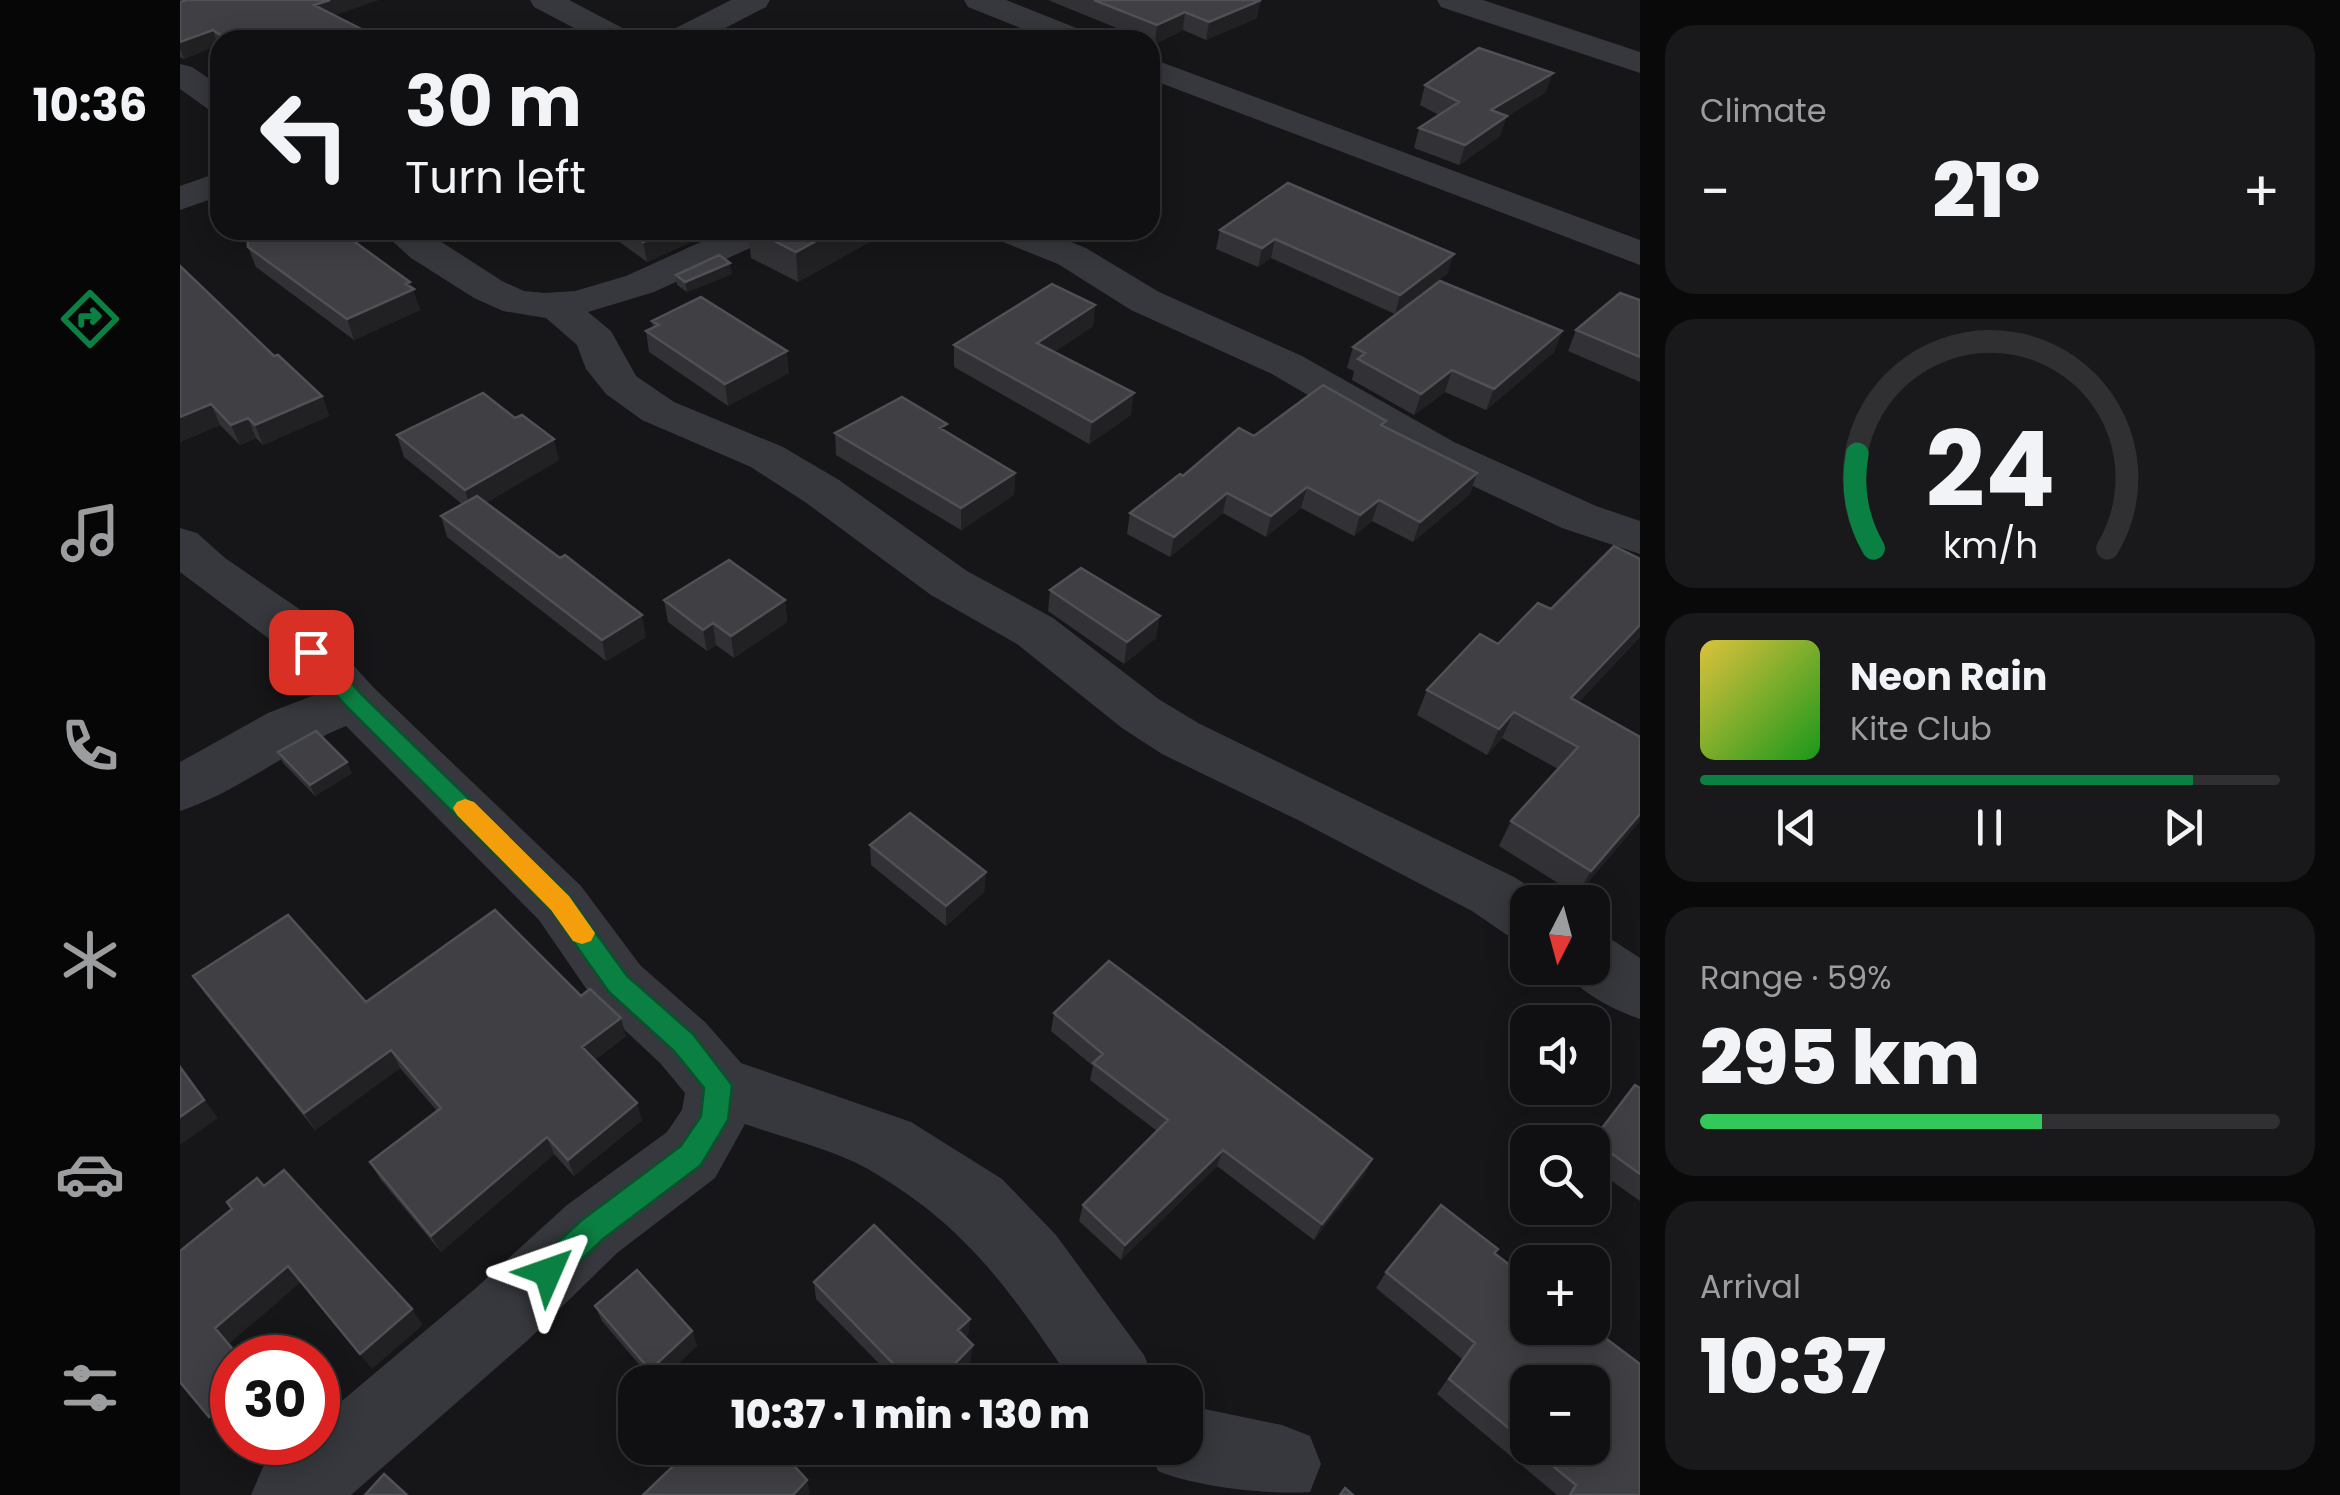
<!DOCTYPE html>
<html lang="en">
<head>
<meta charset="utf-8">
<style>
  :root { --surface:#101012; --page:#19191b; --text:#f1f3f6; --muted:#9c9d9f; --line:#303032; --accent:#0b8043 }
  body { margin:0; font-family:Poppins,sans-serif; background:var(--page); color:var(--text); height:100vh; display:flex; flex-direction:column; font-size:38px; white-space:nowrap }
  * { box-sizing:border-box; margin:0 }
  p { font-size:32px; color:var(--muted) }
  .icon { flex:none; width:55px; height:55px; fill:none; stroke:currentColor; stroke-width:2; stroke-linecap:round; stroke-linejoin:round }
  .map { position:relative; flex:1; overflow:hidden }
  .sheet { display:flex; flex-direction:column; gap:25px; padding:25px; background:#09090a; width:700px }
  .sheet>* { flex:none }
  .hud { position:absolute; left:30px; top:30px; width:950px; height:210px; border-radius:30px; box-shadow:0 5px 25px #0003,0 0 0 2px var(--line); background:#101012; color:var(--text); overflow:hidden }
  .needle { width:65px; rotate:186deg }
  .fabs { position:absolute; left:1330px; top:885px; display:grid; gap:20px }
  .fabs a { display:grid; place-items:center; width:100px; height:100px; border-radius:20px; background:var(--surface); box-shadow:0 5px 25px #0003,0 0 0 2px var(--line); font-size:50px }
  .speed { position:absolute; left:30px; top:1335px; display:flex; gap:20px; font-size:50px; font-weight:700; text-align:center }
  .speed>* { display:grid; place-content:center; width:130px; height:130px; border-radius:50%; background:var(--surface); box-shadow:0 5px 25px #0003,0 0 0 2px var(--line); line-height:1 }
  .speed .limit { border:15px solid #d22; background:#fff; color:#111 }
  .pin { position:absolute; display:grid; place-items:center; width:85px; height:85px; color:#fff; margin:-42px; border-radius:20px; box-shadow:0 5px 15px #0006 }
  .me { position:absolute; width:110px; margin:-55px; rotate:47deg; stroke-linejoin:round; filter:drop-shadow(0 0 8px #0008) }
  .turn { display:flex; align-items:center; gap:35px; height:210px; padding:0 30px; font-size:45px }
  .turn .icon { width:130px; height:130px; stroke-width:2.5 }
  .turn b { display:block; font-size:70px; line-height:85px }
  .big { font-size:75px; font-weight:800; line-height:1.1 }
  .sheet .widget { flex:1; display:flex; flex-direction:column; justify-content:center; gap:15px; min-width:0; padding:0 35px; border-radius:30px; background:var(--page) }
  .sheet .dial { align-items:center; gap:0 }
  .dial svg { height:260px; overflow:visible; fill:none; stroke:var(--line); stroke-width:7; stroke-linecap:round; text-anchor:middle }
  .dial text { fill:var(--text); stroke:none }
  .song { display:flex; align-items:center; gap:30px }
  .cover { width:120px; height:120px; border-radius:15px; background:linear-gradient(135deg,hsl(50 70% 55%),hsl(120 70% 35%)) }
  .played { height:10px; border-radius:5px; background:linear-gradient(90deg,var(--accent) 85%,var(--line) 85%) }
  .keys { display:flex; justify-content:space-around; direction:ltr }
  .heat { display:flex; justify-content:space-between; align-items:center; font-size:55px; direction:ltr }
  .charge { height:15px; border-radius:8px; background:linear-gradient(90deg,#34c759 59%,var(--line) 0) }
  .trip { position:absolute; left:438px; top:1365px; width:585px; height:100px; border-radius:30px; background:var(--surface); box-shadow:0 5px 25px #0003,0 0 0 2px var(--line); font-weight:800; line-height:100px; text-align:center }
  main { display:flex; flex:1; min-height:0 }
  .menu { display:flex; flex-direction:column; width:180px; justify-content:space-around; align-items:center; background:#060607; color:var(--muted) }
  .menu .icon { width:70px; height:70px }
  .menu .current { color:var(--accent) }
  .menu b { font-size:45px; color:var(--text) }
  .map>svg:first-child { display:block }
</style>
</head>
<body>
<main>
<nav class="menu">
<b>10:36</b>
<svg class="icon current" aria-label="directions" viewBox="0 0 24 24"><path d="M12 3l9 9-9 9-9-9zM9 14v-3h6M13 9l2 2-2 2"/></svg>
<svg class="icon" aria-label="music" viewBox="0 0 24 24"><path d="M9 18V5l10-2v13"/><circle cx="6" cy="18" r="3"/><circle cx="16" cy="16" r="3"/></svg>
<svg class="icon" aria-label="phone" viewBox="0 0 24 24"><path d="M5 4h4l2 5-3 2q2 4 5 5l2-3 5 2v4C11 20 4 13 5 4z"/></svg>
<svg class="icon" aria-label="climate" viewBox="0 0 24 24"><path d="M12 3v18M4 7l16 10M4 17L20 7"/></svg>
<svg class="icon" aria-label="car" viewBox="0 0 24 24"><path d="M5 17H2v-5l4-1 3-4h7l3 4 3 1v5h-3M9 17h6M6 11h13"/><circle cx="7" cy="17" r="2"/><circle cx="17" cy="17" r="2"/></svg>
<svg class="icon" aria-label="filters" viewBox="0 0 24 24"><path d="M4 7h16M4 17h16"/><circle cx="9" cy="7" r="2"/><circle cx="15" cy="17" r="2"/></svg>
</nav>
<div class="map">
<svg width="1460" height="1495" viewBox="0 0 1460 1495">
  <rect width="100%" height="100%" fill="#161618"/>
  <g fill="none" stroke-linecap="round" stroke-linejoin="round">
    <path fill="#37383d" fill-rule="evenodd" d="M350 0H389L452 33 457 40H417L354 7Z
      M551 0H590L586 7 522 40H481L486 33Z
      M784 0H826L909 33 914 40H870L788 7Z
      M1257 0H1303L1460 52V73L1261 7Z
      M970 58 1460 240V265L970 79Z
      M0 64 12 67 40 86V112L28 109 0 89Z
      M40 172V196L0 210V186Z
      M200 230H243L322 281 344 291 365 293 395 291 446 276 547 230H597L592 238 474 292 408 312 431 331 456 376 494 402 603 447 659 480 787 571 873 618 980 700 1020 724 1334 877 1369 899 1371 902H1348V942L1327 935 1292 911 1118 820 982 754 942 728 837 644 751 595 625 502 571 467 462 420 426 394 406 369 397 345 366 318 323 311 294 298 231 258Z
      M808 230H861L906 248 979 292 1122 356 1274 442 1416 506 1460 521V554L1382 528 1242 462 1092 374 951 310 878 264 813 238Z
      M0 528 17 533 45 558 128 615 193 687 401 886 460 965 526 1023 561 1063 731 1122 822 1179 876 1235 964 1355 975 1382H892C829 1290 788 1227 688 1169 652 1149 604 1138 565 1124L535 1178 437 1253 348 1340 171 1495H71L83 1467 112 1442H138V1421L296 1288 387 1205 487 1132 502 1110 505 1093 480 1063 416 1003 359 920 166 726C108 749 59 792 0 811V762L88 713 137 694 92 641 0 572Z
      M1412 934 1434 941 1460 958V1019C1435 1010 1397 993 1385 968H1412Z
      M1005 1405 1102 1425 1130 1436 1141 1464 1130 1492C1090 1495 1016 1487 978 1471L968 1448H1005Z"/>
  </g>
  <path fill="#323236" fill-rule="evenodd" d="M7 0H198L154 15 203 40H40V47L38 45 4 59 0 57V2Z
    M868 0H1080L1077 18 1026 40 1003 30 975 44 970 40H966Z
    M1245 85 1366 92 1326 117 1320 136 1279 165 1234 148 1239 128 1259 115 1240 105Z
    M1108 183 1268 273 1215 314 1091 258 1078 267 1036 249 1040 230Z
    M65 230H175L180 246 230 282 240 310 174 340 76 267 68 247V238Z
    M423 230H507L509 243 467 262Z
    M568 230H711L618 282 571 258Z
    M0 266 94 356 142 396 149 416 83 445 76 438 60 445 40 425 0 442Z
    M552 274 507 292 497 285 496 275Z
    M1460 300V382L1388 351 1396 330Z
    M915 305 913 326 874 352 951 415 909 444 774 367V345Z
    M472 321 609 373 548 406 469 352 466 331 473 328Z
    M1382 331 1374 352 1306 410 1265 392 1234 415 1172 380 1174 371 1167 368 1173 347Z
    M1206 421 1204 427 1297 473 1290 494 1233 542 1192 521 1174 536 1121 508 1086 537 1043 513 990 557 947 534 950 513 1003 476 1074 436Z
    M767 432 835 473 834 495 781 530 656 455 655 433Z
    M217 435 379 460 306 503 466 637 426 661 267 537 261 516 282 504 224 457Z
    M870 590 976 638 944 664 868 611Z
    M484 600H605L607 622 554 658 536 645 527 651 488 622Z
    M1371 609 1460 637 1398 703 1460 737V821L1397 895 1319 846 1331 821 1378 769 1322 738 1307 755 1237 715 1247 690Z
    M98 752 172 773 135 796 103 763Z
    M690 845 806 872 804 892 766 926 691 865Z
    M13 976 186 1002 401 996 446 1036 415 1060 462 1120 394 1176 374 1154 261 1252 200 1179 190 1162 257 1111 220 1068 135 1130 26 995Z
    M874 1013 1192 1159 1184 1175 1134 1240 1037 1166 941 1260 899 1221 903 1205 977 1131 910 1080 913 1066 871 1031Z
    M1455 1085 1460 1088V1201L1412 1167 1411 1142Z
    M1314 1253 1460 1495H1377L1257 1394 1282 1359 1196 1288 1206 1272ZM1348 1382 1412 1448H1348Z
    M634 1282 790 1319 788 1334 785 1337 791 1360 770 1382H717L636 1299Z
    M415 1306 512 1331 517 1346 478 1382H474L422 1321Z"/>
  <path fill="#212124" d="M150 0H198L139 21 134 5Z
    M1081 0 1077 18 1026 40 1029 22Z
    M1005 12 1003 30 975 44 977 25Z
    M33 30 38 45 4 59 0 49V42Z
    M1373 73 1366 92 1326 117 1320 136 1279 165 1285 145 1311 110Z
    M165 230H175L180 247 161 232Z
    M490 230H507L509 243 467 262 463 242Z
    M656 230H711L618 282 616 252Z
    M1095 239 1091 258 1078 267 1082 248Z
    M1274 254 1268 273 1215 314 1220 295Z
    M550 263 552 274 507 292 505 282Z
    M230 282 240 310 174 340 167 319Z
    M915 305 913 326 856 364 857 343Z
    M1382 331 1374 352 1306 410 1314 389Z
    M607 351 609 373 548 406 545 384Z
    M1272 370 1265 392 1234 415 1241 394Z
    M954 393 951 415 909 444 912 422Z
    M142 396 149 416 83 445 75 425Z
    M31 404 40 425 0 442V417Z
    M68 418 76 438 60 445 51 425Z
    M374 439 379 460 291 512 285 490Z
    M835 473 834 495 781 530V508Z
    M1297 473 1290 494 1233 542 1240 522Z
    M1127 487 1121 508 1086 537 1091 516Z
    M1047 493 1043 513 990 557 994 537Z
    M1199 500 1192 521 1174 536 1180 515Z
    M605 600 607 622 554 658 551 636Z
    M462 615 466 637 426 661 422 640Z
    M980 616 976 638 944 664 947 642Z
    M533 623 536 645 527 651 523 630Z
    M1460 625V637L1378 724 1391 698Z
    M1334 712 1322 738 1307 755 1319 729Z
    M167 762 172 773 135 796 130 785Z
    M1460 814V821L1397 895 1411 871Z
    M806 872 804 892 766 926V906Z
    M441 1018 446 1036 408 1065 402 1047Z
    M211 1050 220 1068 135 1130 124 1113Z
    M0 1067 38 1118 0 1145Z
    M457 1103 462 1120 394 1176 388 1160Z
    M367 1137 374 1154 261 1252 251 1236Z
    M1043 1150 1037 1166 941 1260 945 1245Z
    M1192 1159 1184 1175 1134 1240 1142 1224Z
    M108 1266 121 1282 50 1343 62 1358H60L35 1328Z
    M232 1309 243 1325 192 1369 180 1354Z
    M790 1319 788 1334 777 1346 778 1330Z
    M512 1331 517 1346 478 1382H475L470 1370Z
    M793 1345 791 1360 770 1382H757Z
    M52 1396V1424L44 1431 29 1417Z
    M627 1480 630 1493 628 1495H613Z"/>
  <path fill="#3f3f44" stroke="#4f5156" stroke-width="2.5" d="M7 0H150L134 5 203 40H48L33 30 0 42V2Z
    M914 0H1081L1029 22 1005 12 977 25Z
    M1299 48 1373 73 1311 110 1327 116 1285 145 1239 128 1279 102 1245 85Z
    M1108 183 1274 254 1220 295 1095 239 1082 248 1040 230Z
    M67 230H165L161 232 230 282 226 284 234 289 167 319 68 247Z
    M448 230H490L463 242Z
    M573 230H656L616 252Z
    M539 255 550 263 505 282 496 275Z
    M0 266 94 356 98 355 142 396 75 425 68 418 51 425 31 404 0 417Z
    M1260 281 1382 331 1314 389 1272 370 1241 394 1178 359 1185 353 1173 347Z
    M872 284 915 305 857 343 954 393 912 422 774 345Z
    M1440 293 1460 300V357L1396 330Z
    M521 297 607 351 545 384 466 331 479 325 472 321Z
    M1143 385 1206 421 1201 425 1297 473 1240 522 1199 500 1180 515 1127 487 1091 516 1047 493 994 537 950 513 1000 474 1003 476 1059 428 1074 436Z
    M303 393 335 418 342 415 374 439 285 490 217 435Z
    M722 397 767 424 760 428 835 473 781 508 655 433Z
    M297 496 380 558 385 555 462 615 422 640 261 516Z
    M1434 546 1460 559V625L1391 698 1460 737V814L1411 871 1331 821 1398 747 1334 712 1319 729 1247 690 1300 634 1318 644 1358 603 1371 609Z
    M549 560 605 600 551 636 533 623 523 630 484 600Z
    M901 568 980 616 947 642 870 590Z
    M136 731 167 762 130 785 98 752Z
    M730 813 806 872 766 906 690 845Z
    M315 910 401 996 410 989 441 1018 402 1047 457 1103 388 1160 367 1137 251 1236 190 1162 261 1108 211 1050 124 1113 13 976 108 915 186 1002Z
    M929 961 1192 1159 1142 1224 1043 1150 945 1245 903 1205 988 1120 913 1063 923 1054 874 1013Z
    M0 1067 24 1100 0 1117Z
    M1455 1085 1460 1088V1174L1413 1140Z
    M104 1170 232 1309 180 1354 108 1266 35 1328 60 1358H52V1396L29 1417 0 1382V1251L52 1209 47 1202 77 1178 84 1186Z
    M1261 1205 1318 1249 1314 1253 1348 1279V1328H1412L1460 1364V1495H1390L1396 1485 1351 1448H1412V1382H1348V1444L1269 1379 1295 1343 1206 1272Z
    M694 1225 790 1319 778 1330 793 1345 757 1382H731L634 1282Z
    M457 1270 512 1331 470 1370 415 1306Z
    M512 1448H598L627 1480 613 1495H463Z
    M204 1474 227 1495H185Z
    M1165 1488 1173 1495H1160Z"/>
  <path fill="#0b8043" stroke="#07532c" stroke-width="2.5" d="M131 645 139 647 182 695 389 896 447 976 513 1034 552 1085 548 1120 521 1165 423 1239 378 1282 368 1286 357 1282 353 1272 357 1261 402 1220 501 1146 521 1116 524 1088 494 1051 429 992 371 910 166 706 120 652Z"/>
  <path fill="#f59e0b" d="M285 799 294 802 389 896 415 933 411 941 402 944 393 941 371 910 277 815 273 808 277 802Z"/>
</svg>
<div class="fabs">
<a><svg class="needle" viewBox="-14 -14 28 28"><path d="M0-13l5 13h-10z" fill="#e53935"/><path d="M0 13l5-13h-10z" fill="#9c9d9f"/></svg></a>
<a><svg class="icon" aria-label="sound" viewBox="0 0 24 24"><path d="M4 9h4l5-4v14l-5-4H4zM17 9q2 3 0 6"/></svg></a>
<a><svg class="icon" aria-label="search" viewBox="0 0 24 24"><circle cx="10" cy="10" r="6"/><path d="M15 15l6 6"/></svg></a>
<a>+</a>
<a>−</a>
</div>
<div class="speed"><div class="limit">30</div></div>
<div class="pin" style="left:131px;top:652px;background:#d93025"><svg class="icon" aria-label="arrive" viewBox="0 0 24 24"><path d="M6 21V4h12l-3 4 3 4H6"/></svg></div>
<svg class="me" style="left:368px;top:1272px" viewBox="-20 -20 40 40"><path d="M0-17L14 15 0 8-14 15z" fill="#0b8043" stroke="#fff" stroke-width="4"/></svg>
<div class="trip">10:37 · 1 min · 130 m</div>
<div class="hud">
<div class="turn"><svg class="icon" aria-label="left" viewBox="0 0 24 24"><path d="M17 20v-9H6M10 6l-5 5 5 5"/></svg><div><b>30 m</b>Turn left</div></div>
</div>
</div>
<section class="sheet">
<div class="widget"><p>Climate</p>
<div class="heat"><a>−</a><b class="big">21°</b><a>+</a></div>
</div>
<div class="widget dial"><svg viewBox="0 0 100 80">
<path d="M14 69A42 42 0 1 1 86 69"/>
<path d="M14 69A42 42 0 0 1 9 40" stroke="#0b8043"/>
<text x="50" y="56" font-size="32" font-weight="700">24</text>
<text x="50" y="72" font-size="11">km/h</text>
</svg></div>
<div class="widget">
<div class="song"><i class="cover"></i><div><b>Neon Rain</b><p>Kite Club</p></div></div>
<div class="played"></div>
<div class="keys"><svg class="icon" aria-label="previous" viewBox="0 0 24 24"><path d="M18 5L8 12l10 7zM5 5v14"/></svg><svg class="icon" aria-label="pause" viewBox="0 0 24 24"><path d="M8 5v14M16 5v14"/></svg><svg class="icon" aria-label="next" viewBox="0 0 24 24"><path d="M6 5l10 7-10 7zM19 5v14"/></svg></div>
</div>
<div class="widget"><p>Range · 59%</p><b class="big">295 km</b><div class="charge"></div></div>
<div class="widget"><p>Arrival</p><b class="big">10:37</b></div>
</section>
</main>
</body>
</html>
